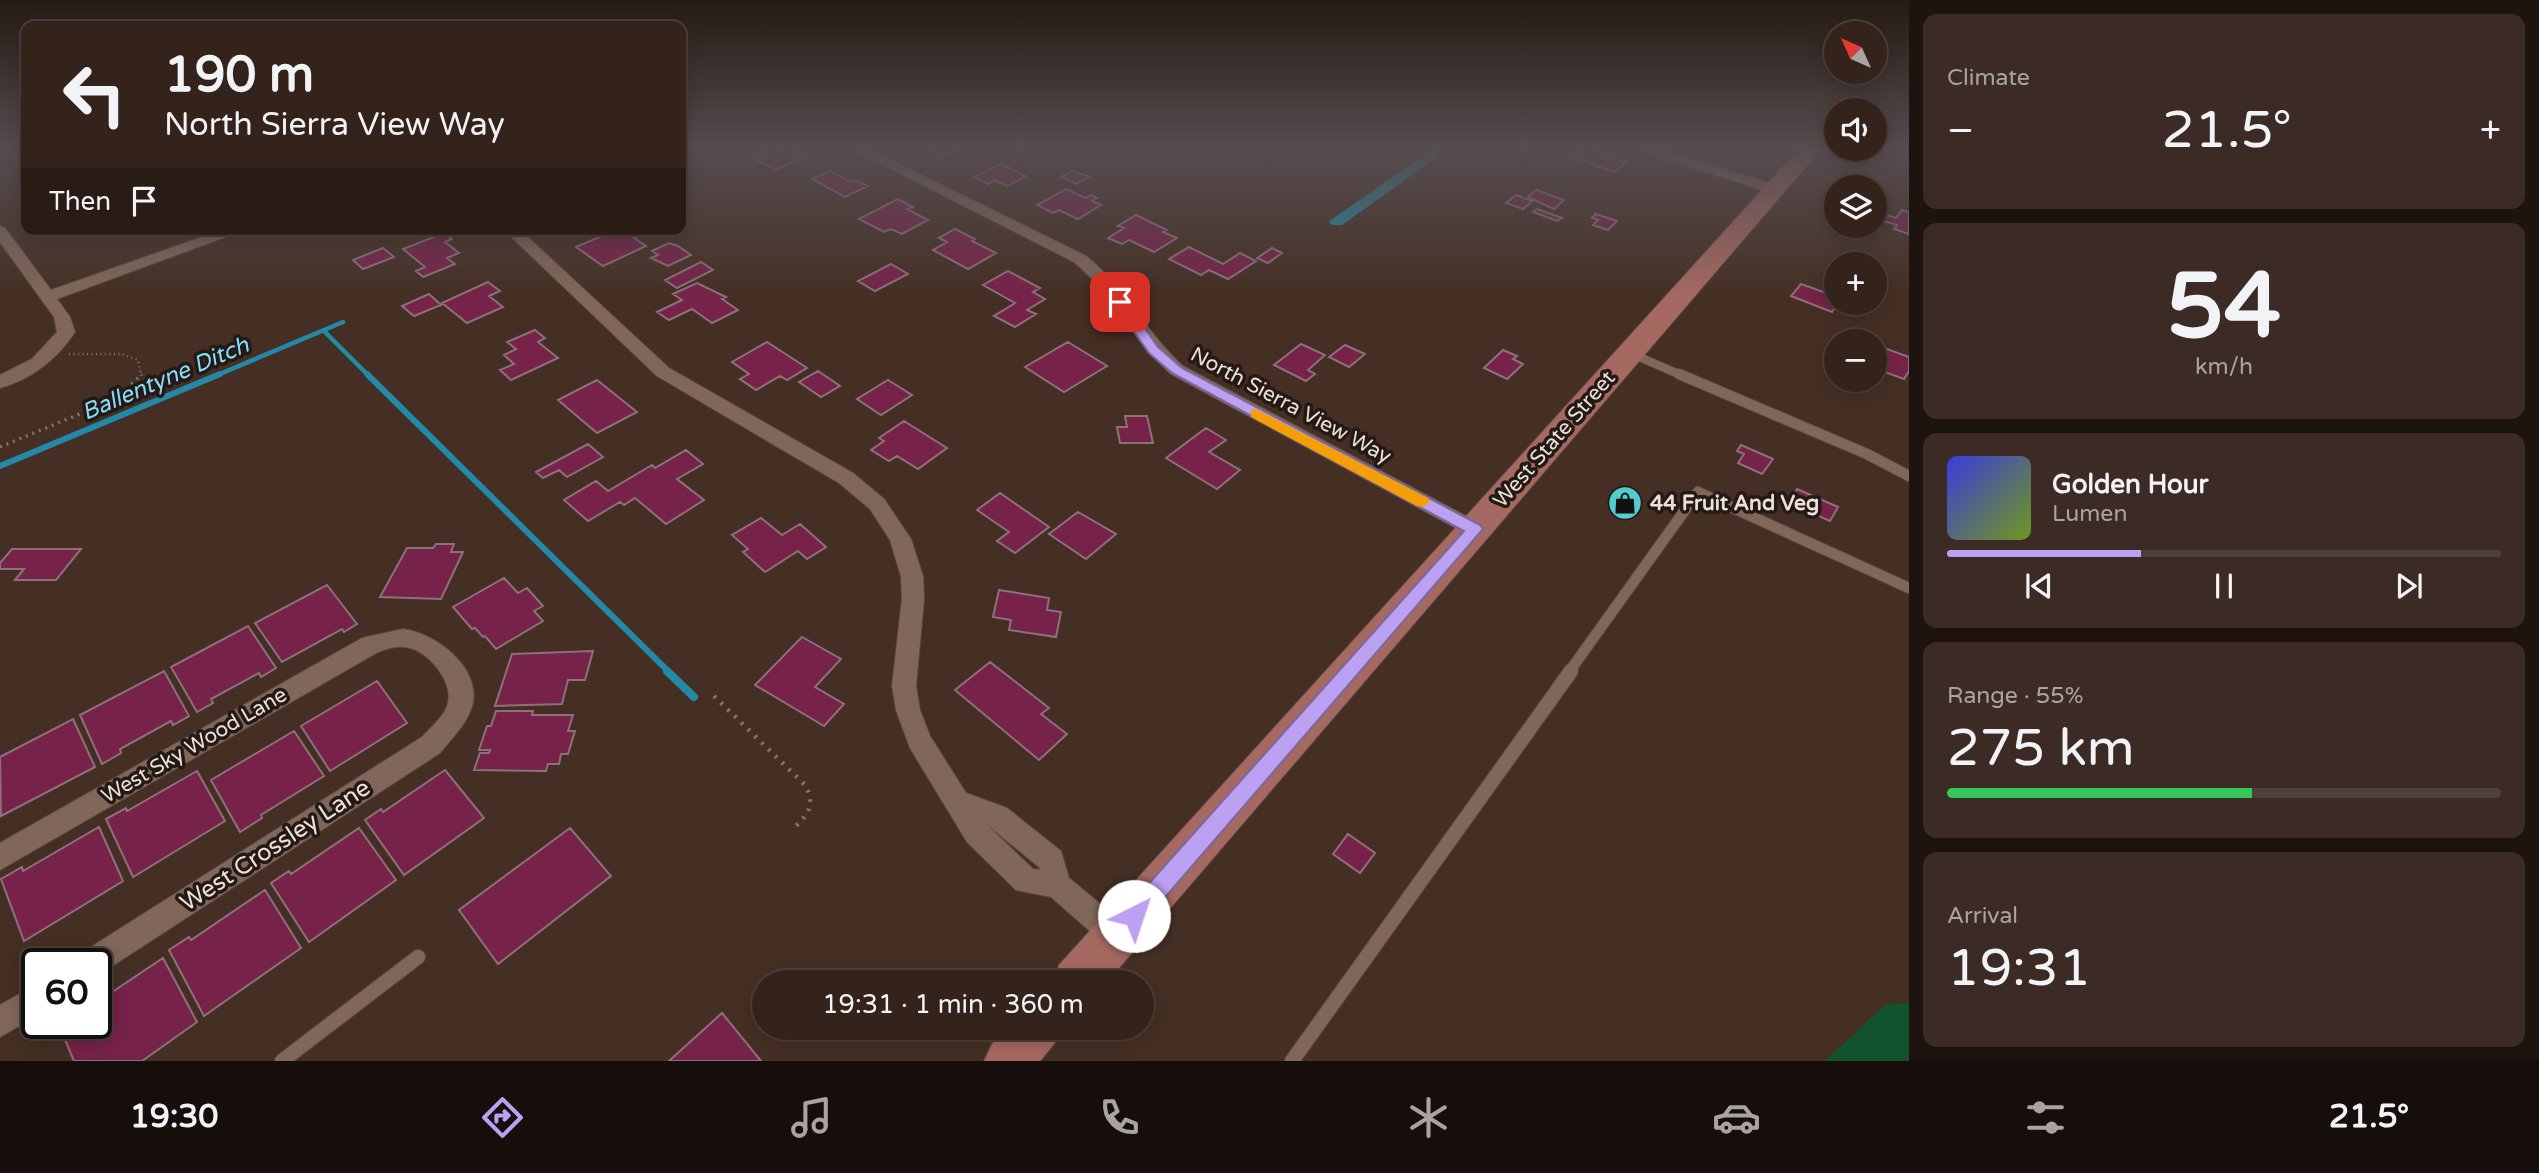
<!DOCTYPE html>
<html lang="en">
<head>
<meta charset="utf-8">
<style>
  :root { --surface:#34231b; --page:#3c2b24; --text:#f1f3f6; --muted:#a9a4a3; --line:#4e403a; --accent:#bca0f2 }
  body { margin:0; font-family:"Varela Round",sans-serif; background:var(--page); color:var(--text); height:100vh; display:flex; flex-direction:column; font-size:26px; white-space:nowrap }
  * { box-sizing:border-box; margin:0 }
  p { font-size:23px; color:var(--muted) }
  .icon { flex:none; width:38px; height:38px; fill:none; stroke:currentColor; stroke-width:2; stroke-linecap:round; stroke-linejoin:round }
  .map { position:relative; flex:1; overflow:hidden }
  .details { display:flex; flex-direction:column; gap:14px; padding:14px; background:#1d130f; width:630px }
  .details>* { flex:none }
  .guide { position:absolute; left:21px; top:21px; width:665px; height:214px; border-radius:14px; box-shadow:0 4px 18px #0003,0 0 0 2px var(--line); background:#34231b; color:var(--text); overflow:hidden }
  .needle { width:46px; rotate:315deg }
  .controls { position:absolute; left:1824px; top:21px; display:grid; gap:14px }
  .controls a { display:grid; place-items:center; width:63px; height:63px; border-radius:50%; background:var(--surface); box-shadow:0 4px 18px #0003,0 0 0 2px var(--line); font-size:35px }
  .speed { position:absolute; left:21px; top:948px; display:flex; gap:14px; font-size:35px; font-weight:700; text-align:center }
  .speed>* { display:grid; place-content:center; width:91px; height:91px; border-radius:50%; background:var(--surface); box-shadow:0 4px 18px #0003,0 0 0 2px var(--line); line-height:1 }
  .speed .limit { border:4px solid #111; border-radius:10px; background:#fff; color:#111 }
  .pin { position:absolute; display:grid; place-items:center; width:60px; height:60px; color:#fff; margin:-30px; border-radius:14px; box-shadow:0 4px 10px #0006 }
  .me { position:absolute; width:77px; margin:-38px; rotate:41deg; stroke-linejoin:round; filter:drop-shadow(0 0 5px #0008) }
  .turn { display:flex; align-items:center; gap:24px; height:147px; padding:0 28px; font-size:32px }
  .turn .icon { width:91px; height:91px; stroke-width:2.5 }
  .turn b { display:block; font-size:49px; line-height:60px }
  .then { display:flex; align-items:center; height:66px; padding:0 28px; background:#0003; gap:14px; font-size:26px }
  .big { font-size:52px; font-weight:600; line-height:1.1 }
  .details .tile { flex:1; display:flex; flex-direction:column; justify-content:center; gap:10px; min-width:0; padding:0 24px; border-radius:14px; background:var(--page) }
  .details .dial { align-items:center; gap:0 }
  .dial b { font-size:91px; line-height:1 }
  .song { display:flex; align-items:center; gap:21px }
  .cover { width:84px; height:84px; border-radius:10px; background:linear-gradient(135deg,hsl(240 70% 55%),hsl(80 70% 35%)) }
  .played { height:7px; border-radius:4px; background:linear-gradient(90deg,var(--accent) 35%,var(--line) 35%) }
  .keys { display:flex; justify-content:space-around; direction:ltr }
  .heat { display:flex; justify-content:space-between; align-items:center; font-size:38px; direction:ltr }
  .charge { height:10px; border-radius:5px; background:linear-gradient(90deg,#34c759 55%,var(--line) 0) }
  .trip { position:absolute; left:752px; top:970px; width:402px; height:70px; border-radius:35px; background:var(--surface); box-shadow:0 4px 18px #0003,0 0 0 2px var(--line); font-weight:600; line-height:70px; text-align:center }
  .menu { display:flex; height:112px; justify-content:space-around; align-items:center; background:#150e0b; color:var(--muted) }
  .menu .icon { width:49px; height:49px }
  .menu .on { color:var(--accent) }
  .menu b { font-size:32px; color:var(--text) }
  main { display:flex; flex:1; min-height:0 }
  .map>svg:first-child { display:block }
</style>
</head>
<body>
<main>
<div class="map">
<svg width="1909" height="1061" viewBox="0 0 1909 1061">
  <rect width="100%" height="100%" fill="#452f24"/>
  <path fill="#12532d" d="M1909 1003V1061H1825L1886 1004Z"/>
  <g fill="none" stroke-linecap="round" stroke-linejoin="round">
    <path stroke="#2289a6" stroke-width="4.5" d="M324 331 369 376
      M215 376 343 322"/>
    <path stroke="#2289a6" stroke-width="6" d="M367 374 669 672
      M0 466 220 374"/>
    <path stroke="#2289a6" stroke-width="8" d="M667 671 694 697"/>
    <path fill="#2289a6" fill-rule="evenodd" d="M1432 150 1437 151V157L1342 225H1332L1329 222 1332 219Z"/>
  </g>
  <path fill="#762249" stroke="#8c707a" stroke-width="2" d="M766 149H777L788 154 796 151 807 156 776 170 749 156Z
    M930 149H959L939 159 926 153Z
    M1581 149H1591L1626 162 1614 172 1570 156Z
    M1001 164 1026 176 1007 186 995 180 988 184 974 177Z
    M830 171 851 182 855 180 868 186 845 197 812 179Z
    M1073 171 1089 177 1076 184 1061 177Z
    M1066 189 1085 198 1091 195 1097 198 1092 201 1101 205 1078 219 1059 210 1053 213 1037 205Z
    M1536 190 1564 200 1554 209 1528 197Z
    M1516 195 1532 201 1523 209 1506 203Z
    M898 199 913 207 907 209 928 220 902 234 891 229 884 232 859 219Z
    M1537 209 1562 218 1557 221 1533 212Z
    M1902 210 1909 212V234L1894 229 1897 225 1883 221 1887 215 1896 218Z
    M1596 214 1617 221 1608 230 1593 225 1598 220 1592 218Z
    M1136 215 1167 230 1163 232 1177 238 1154 252 1129 240 1122 244 1108 238 1124 228 1118 226Z
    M618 229 625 232 633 229 642 235 634 238 646 246 603 266 576 247Z
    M955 229 975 239 972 241 996 253 968 269 933 250 947 242 939 238Z
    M444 233 452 239 445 242 459 253 447 258 455 264 423 277 416 271 425 267 403 249Z
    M669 243 678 246 691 255 668 266 651 258 658 255 652 251Z
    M1189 247 1223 264 1240 253 1256 261 1228 279 1209 270 1201 275 1169 259Z
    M383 248 394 257 363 269 353 260Z
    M1272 248 1282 253 1268 263 1257 258Z
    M701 262 713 270 677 288 665 280Z
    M891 264 908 274 875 291 858 281Z
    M1008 271 1040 288 1033 292 1045 299 1027 310 1036 314 1015 327 994 316 1015 303 983 285Z
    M488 282 500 291 489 296 503 307 467 323 442 303Z
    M697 283 726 297 722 299 738 310 712 323 692 309 669 320 657 312 682 300 673 294Z
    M1801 284 1832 295 1828 301 1848 308 1845 312 1835 308 1832 312 1791 296Z
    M429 294 441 305 414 316 402 306Z
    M535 330 545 338 538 342 558 358 511 380 500 370 514 364 504 355 516 349 507 342Z
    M767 342 807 368 787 380 780 376 756 390 740 379 749 374 732 362Z
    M1068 342 1107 366 1064 392 1025 367Z
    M1301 344 1325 355 1308 370 1315 374 1306 381 1274 365Z
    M1345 345 1365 354 1349 367 1329 357Z
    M1879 346 1909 357V371L1904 379 1874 368V353Z
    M1503 350 1517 356 1513 359 1523 364 1507 379 1484 368Z
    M818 371 840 386 821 397 799 382Z
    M597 380 637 412 597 433 558 400Z
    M888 380 912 395 881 415 857 399Z
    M1125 416H1147L1153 443H1120L1117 427H1127Z
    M904 421 947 448 918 469 897 456 889 461 871 450 884 441 879 438Z
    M1206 428 1226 440 1209 452 1240 470 1217 489 1166 458Z
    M588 444 603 457 567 477 559 470 543 478 536 472Z
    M1741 445 1773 459 1762 474 1738 463 1744 454 1737 451Z
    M686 450 703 464 677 479 704 500 666 524 635 498 624 505 620 502 588 521 564 500 596 481 608 491 652 465 655 468Z
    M1797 489 1838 507 1830 521 1789 503Z
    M1000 493 1049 527 1015 553 997 541 1009 532 977 510Z
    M1078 512 1116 534 1086 559 1049 534Z
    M761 518 782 535 800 524 826 547 807 559 798 551 765 572 743 552 748 549 732 535Z
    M436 544H454L451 552H463L441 599 380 597 407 548H433Z
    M12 549H81L56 580H15L24 569H0V563Z
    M504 578 518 593 527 588 543 606 534 611 543 621 496 649 485 636 483 637 475 628 472 629 453 607Z
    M327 585 357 624 344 632 342 629 282 662 255 623Z
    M999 590 1049 598 1047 610 1061 612 1056 637 1009 630 1011 620 993 617Z
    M248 626 276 668 261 677 259 673 211 699 213 703 197 712 171 667Z
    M802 637 841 659 815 687 844 704 824 726 755 685Z
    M593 651 585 680H568L562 704 495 706 512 654Z
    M990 662 1049 708 1041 714 1067 734 1039 760 955 690Z
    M164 671 189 716 173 725 171 721 120 749 121 753 102 764 80 715Z
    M377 681 407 723 330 771 301 726Z
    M496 711H533L532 715H573L568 731H575L568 754H561L559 764H548L546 771 474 770 480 753H489L490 750H479L487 726H491Z
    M73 719 95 767 1 816 0 757Z
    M294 731 324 776 261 815 262 818 240 832 211 780Z
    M445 770 484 818 404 875 365 820 381 809 383 812Z
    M197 771 225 821 133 877 106 819 126 808 127 811Z
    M99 827 123 881 24 941 1 879 22 867 23 871Z
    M359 828 396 880 309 942 271 883 289 871 291 874Z
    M570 828 611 876 498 964 459 910Z
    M1348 834 1375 853 1360 873 1333 854Z
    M265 890 301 948 204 1016 169 950 189 937 191 940Z
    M163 958 197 1022 142 1061H74L60 1028 66 1024H96V1003Z
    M722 1013 761 1061H669Z"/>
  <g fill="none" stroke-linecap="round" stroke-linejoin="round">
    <g stroke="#5d4b41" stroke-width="9">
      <path id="lane-far2" d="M1630 353 1683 376"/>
    </g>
    <g stroke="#5d4b41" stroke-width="12">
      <path id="lane-far1" d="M1679 374 1867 454 1909 476
        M1569 672 1698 492 1909 588"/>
    </g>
    <g stroke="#5d4b41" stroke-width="16">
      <path id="lane" d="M282 1061 418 957
        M1292 1061 1571 671"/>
    </g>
    <g stroke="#5d4b41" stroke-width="2">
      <path id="street" d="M852 149H869L1086 256C1125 287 1146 333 1183 366L1481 524 1484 529 1481 534 1474 537 1467 534 1171 374C1133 341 1113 294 1074 262Z
        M1640 149H1660L1779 186 1781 189 1779 192H1769L1642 152Z
        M0 226 5 228 51 290 225 229H247L57 299 70 317 75 332C57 359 32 379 0 388V375L32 359 57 332 54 317 0 242Z
        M503 229H519L669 368 853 473 884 499 911 539 923 576 924 599 916 686 920 710 930 736 966 793 1007 808 1061 851 1069 878 1127 926 1131 936 1127 946 1117 950 1107 946 1051 897 1016 890 967 842 910 748 896 710 892 686 902 599 901 576 890 540 870 509 839 483 657 376ZM985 823 1039 867 1040 870 1033 869Z
        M403 629C435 633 479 666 473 702 469 722 452 738 440 753L100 974 96 976V964H75L80 954 422 737C431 727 445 716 448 703 453 682 430 653 410 648 400 645 388 648 378 652L0 870V843L362 638Z
        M37 984V1016L0 1037V1005Z"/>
    </g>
    <g stroke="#5d4b41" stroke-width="2">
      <path id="primary" d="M1799 149H1821L1107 982H1053L1059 965Z
        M1005 1027H1061L1054 1044 1040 1061H984L992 1044Z"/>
    </g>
    <path stroke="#857269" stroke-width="2.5" stroke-dasharray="1 3.5" stroke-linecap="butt" d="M69 354H121L138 360 141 376"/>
    <path stroke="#857269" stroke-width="3.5" stroke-dasharray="2 5" stroke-linecap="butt" d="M0 447 116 399 142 374"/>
    <path stroke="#857269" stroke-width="4.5" stroke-dasharray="2.5 7" stroke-linecap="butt" d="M714 696 806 786C814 804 810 813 796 826"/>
    <use href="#lane-far2" stroke="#80675a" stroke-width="8"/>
    <use href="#lane-far1" stroke="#80675a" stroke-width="10"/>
    <use href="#lane" stroke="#80675a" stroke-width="14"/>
    <use href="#street" fill="#80675a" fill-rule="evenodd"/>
    <use href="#primary" fill="#a66962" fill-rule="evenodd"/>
  </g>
  <linearGradient id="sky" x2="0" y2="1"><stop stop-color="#261a14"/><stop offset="0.5" stop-color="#564d50"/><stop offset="1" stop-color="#564d50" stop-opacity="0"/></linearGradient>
  <rect width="1909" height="297" fill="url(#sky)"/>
  <path fill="#bca0f2" stroke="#7a689d" stroke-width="2" d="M1120 298 1124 299 1158 347 1182 368 1480 525 1483 529 1142 924 1134 927 1126 924 1123 916 1126 909 1464 531 1172 373 1149 353 1113 302Z"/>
  <path fill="#f59e0b" d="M1256 409 1428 498 1430 502 1423 507 1417 506 1251 417V410Z"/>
  <defs>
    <g id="shop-disc" transform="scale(1.75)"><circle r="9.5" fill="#52ccd0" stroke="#241a15"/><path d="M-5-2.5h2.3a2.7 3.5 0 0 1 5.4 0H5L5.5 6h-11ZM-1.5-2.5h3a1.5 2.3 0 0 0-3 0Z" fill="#111"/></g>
  </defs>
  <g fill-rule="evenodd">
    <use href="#shop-disc" x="1625" y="503"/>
  </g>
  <g text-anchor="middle" stroke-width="7" stroke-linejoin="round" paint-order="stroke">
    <g font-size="21" fill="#eedfd8" stroke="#241a15">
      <text transform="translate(1291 405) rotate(28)" y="7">North Sierra View Way</text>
      <text transform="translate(1554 439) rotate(-49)" y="7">West State Street</text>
      <text transform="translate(194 745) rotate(-30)" y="7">West Sky Wood Lane</text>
    </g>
    <g font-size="21" font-weight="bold" fill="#eedfd8" stroke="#241a15" text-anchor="start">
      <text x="1650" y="510">44 Fruit And Veg</text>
    </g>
    <g font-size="23" font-style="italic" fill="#88ddfb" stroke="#241a15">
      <text transform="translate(165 378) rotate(-23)" y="8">Ballentyne Ditch</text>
    </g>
    <g font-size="24" fill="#eedfd8" stroke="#241a15">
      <text transform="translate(275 845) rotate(-33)" y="8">West Crossley Lane</text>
    </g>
  </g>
</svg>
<div class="controls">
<a><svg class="needle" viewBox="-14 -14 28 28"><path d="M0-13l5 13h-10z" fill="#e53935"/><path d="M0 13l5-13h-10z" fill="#a9a4a3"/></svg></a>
<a><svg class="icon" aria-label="sound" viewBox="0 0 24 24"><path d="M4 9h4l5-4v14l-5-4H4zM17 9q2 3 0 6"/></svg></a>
<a><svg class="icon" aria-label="layers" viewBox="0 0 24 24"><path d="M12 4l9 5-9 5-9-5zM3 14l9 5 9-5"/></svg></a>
<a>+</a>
<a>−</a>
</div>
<div class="speed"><div class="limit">60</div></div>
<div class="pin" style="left:1120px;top:302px;background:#d93025"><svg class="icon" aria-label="arrive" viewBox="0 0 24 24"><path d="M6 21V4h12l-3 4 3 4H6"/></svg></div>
<svg class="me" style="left:1134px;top:916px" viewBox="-20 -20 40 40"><circle r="19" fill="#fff"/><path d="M0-13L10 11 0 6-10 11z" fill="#bca0f2"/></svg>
<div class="trip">19:31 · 1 min · 360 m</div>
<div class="guide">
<div class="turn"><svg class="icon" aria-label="left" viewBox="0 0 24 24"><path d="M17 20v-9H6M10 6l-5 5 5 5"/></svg><div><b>190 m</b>North Sierra View Way</div></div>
<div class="then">Then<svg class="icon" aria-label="arrive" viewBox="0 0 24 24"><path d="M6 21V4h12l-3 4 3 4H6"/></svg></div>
</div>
</div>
<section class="details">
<div class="tile"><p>Climate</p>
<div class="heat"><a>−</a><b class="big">21.5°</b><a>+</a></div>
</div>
<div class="tile dial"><b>54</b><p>km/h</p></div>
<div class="tile">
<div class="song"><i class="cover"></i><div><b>Golden Hour</b><p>Lumen</p></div></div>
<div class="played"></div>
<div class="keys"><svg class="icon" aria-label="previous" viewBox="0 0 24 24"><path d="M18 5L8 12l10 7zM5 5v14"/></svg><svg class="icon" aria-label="pause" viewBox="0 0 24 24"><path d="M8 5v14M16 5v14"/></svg><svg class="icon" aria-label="next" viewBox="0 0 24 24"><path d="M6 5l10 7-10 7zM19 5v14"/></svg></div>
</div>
<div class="tile"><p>Range · 55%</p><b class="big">275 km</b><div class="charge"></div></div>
<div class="tile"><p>Arrival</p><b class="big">19:31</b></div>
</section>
</main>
<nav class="menu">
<b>19:30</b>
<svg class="icon on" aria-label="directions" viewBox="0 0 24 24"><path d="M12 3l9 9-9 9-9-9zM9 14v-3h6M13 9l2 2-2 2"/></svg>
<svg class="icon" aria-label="music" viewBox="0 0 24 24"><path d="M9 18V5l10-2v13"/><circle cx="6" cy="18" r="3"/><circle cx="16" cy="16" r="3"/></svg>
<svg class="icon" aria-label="phone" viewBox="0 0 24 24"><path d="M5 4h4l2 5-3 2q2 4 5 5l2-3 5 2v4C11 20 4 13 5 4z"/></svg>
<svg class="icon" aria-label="climate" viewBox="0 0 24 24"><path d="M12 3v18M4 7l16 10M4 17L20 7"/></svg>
<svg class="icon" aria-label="car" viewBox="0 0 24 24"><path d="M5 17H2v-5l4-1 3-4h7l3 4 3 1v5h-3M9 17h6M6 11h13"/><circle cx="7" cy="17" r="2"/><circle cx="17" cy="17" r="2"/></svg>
<svg class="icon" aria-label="filters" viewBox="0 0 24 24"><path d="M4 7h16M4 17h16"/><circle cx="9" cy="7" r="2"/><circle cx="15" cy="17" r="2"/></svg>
<b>21.5°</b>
</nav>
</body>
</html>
